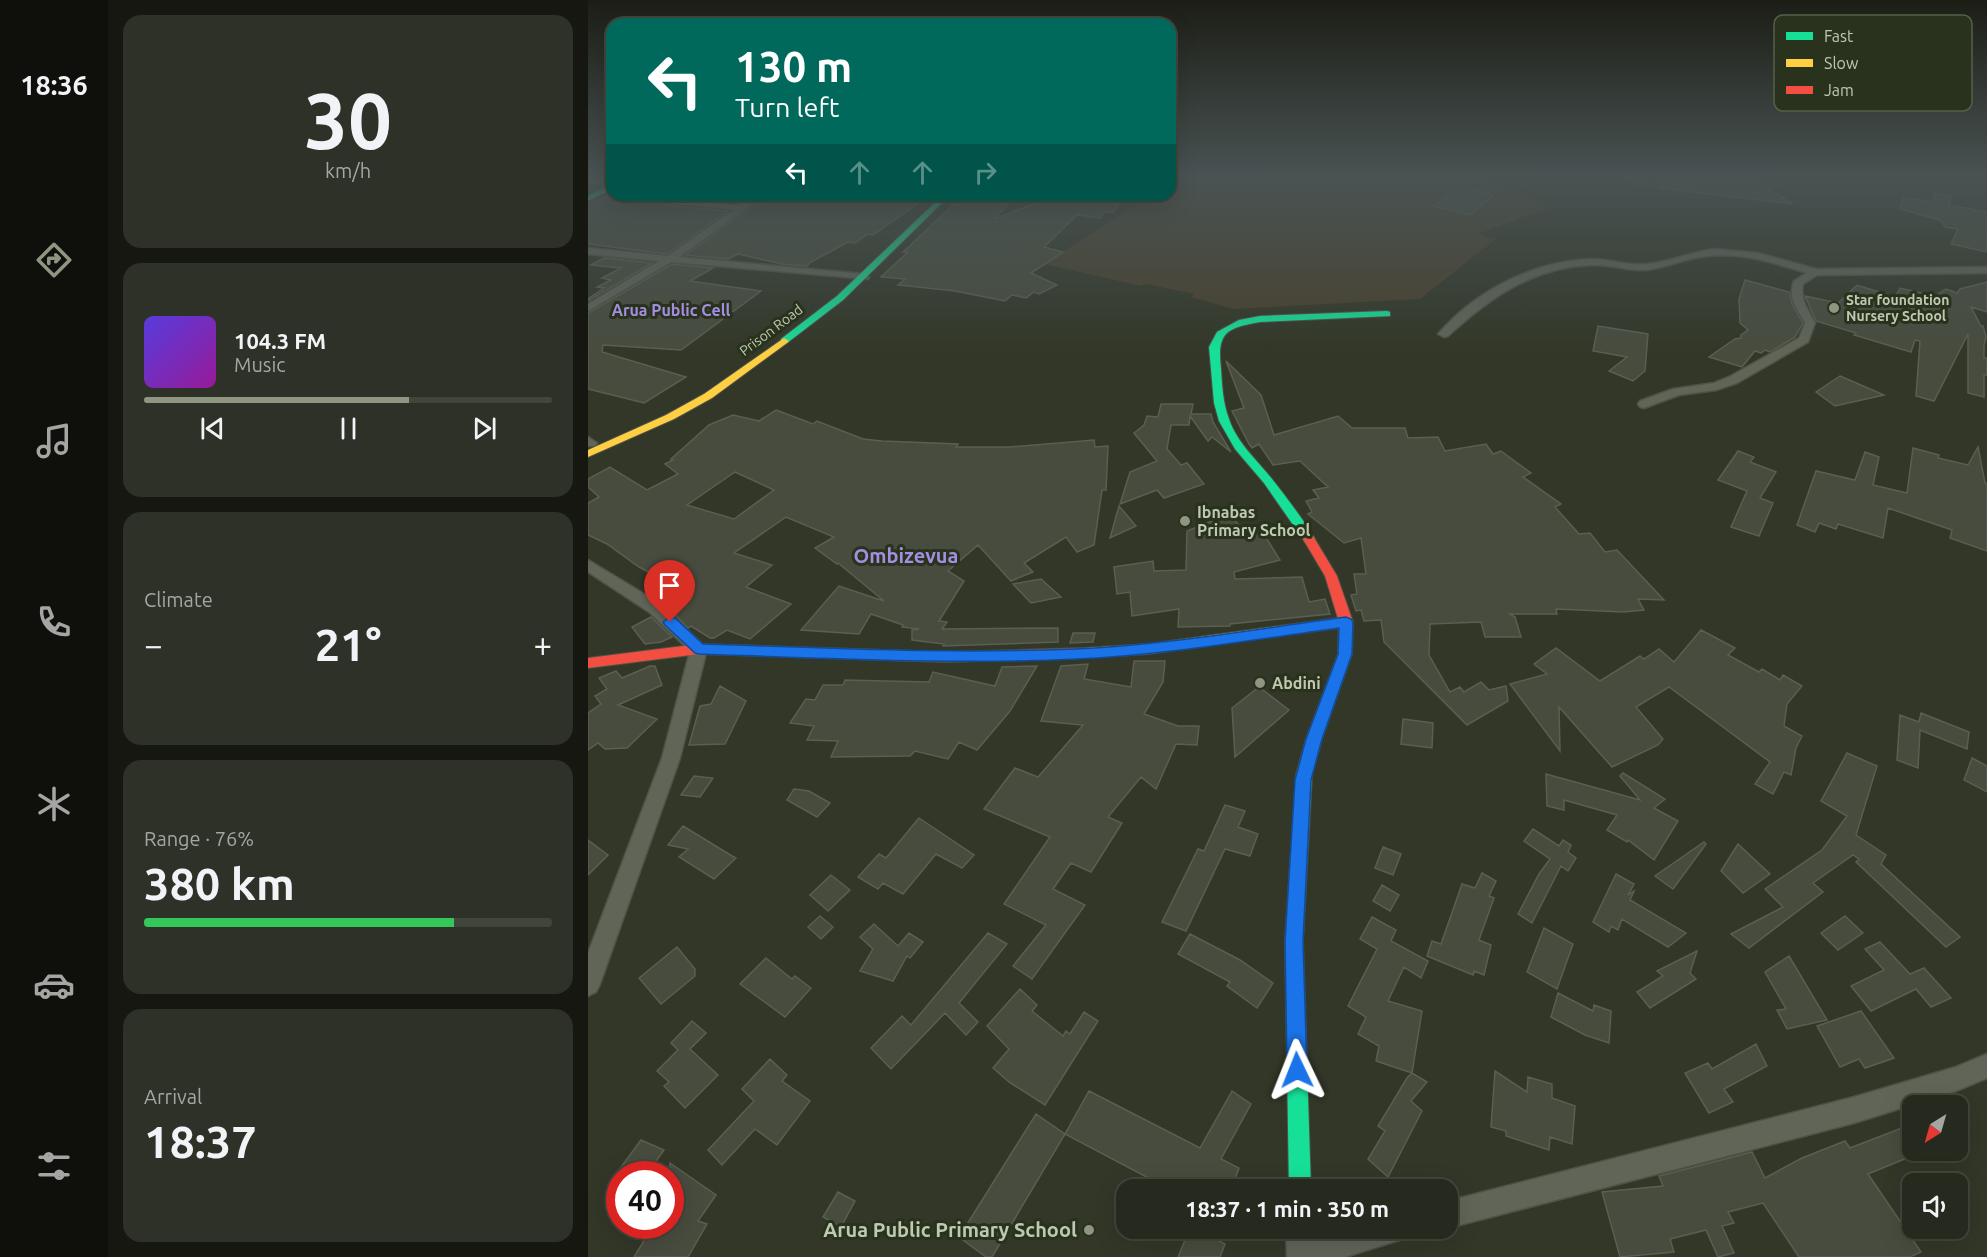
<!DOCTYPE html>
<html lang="en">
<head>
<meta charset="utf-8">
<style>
  :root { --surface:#26291e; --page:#2e3127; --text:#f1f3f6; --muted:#a4a6a4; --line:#42453c; --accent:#8e9682 }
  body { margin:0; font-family:Ubuntu,sans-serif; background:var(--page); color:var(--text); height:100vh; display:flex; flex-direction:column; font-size:22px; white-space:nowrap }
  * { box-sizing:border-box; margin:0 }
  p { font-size:20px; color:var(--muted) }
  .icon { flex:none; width:33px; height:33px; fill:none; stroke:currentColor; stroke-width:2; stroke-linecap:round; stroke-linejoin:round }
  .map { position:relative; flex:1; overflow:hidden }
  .details { display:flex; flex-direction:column; gap:15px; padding:15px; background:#151710; width:480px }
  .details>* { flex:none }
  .banner { position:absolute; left:18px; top:18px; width:570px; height:183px; border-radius:18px; box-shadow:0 6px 24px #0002,0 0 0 2px var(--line); background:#00695c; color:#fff; overflow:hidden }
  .needle { width:39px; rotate:217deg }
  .controls { position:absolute; left:1314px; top:1095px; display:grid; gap:12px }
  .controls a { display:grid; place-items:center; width:66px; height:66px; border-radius:12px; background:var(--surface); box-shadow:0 6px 24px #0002,0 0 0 2px var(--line); font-size:30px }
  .speed { position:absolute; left:18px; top:1161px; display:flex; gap:12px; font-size:30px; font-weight:700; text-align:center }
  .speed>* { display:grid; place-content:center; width:78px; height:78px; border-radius:50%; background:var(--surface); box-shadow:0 6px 24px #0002,0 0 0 2px var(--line); line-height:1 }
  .speed .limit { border:9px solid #d22; background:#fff; color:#111 }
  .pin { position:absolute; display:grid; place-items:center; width:51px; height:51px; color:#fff; margin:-62px -26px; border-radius:50% 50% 50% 0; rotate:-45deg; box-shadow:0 0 6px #0007 }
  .pin .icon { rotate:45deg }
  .me { position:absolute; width:66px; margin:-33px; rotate:358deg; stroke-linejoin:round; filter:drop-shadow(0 0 4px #0008) }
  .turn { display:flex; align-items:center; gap:21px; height:126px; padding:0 30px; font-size:27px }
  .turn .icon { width:78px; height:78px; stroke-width:2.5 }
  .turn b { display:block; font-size:42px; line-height:51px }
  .lanes { display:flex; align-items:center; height:57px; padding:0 30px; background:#0003; justify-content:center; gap:30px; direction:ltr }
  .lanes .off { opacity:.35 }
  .big { font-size:45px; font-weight:600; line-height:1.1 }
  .details .tile { flex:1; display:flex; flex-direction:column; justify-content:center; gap:9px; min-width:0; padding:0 21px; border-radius:18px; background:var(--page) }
  .details .dial { align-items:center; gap:0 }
  .dial b { font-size:78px; line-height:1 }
  .song { display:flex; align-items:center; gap:18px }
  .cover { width:72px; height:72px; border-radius:9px; background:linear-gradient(135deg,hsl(250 70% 55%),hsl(300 70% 35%)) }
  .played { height:6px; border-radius:3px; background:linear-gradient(90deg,var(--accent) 65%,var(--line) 65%) }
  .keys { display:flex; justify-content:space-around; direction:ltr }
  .heat { display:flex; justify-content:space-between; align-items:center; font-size:33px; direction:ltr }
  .charge { height:9px; border-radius:4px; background:linear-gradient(90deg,#34c759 76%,var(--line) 0) }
  .trip { position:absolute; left:528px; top:1179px; width:342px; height:60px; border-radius:18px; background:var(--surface); box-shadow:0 6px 24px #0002,0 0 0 2px var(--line); font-weight:600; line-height:60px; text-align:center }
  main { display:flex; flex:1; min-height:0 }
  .tab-bar { display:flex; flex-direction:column; width:108px; justify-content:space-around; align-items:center; background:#0f100c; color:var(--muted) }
  .tab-bar .icon { width:42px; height:42px }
  .tab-bar .selected { color:var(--accent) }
  .tab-bar b { font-size:27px; color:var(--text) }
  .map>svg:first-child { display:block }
</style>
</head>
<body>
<main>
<nav class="tab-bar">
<b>18:36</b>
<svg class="icon selected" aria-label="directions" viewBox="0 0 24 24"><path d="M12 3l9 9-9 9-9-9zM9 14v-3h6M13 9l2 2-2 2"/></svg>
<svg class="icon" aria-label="music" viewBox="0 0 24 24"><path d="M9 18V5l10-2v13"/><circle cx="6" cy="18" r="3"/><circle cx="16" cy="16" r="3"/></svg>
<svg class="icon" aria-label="phone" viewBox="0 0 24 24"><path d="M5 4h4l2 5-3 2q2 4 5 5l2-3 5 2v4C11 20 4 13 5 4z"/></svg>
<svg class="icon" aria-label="climate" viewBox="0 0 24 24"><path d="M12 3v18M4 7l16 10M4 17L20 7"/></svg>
<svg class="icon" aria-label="car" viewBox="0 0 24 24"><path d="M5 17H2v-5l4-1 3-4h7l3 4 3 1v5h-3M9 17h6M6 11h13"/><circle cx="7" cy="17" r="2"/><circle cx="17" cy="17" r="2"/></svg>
<svg class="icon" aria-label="filters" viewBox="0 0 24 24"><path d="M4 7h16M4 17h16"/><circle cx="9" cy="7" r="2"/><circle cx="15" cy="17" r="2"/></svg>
</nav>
<section class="details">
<div class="tile dial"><b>30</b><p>km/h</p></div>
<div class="tile">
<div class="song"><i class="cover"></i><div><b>104.3 FM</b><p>Music</p></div></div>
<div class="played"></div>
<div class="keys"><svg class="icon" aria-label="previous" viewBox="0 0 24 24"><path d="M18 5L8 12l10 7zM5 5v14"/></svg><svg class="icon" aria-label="pause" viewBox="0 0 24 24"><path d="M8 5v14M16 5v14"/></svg><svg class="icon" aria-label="next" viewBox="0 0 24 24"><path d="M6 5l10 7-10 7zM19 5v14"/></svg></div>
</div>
<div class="tile"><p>Climate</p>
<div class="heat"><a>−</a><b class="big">21°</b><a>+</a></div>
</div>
<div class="tile"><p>Range · 76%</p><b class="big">380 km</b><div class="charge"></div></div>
<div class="tile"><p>Arrival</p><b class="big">18:37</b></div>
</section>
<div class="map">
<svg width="1399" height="1257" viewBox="0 0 1399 1257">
  <rect width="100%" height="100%" fill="#323728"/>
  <path fill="#48412d" d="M592 176H894L964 207 892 233 899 238H909L832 299 645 309 603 297 606 294 558 284 553 286 456 264 563 195H582V183Z"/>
  <path fill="#474c3e" stroke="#5a5f50" stroke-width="1.5" fill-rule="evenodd" d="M1159 176 1205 204 1071 188V180Z
    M873 187 906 195 882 215 845 206Z
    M1347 193 1363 196 1361 205 1399 212V252L1363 244 1370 229 1357 227 1352 220 1312 209 1315 197 1344 202Z
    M21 195H117L155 201 151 203 77 197 75 202 79 205 140 211 79 254 0 244V204Z
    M192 195H342L285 235 280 234 267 243 260 242 223 262 219 266 194 264 150 254 140 259 97 255 170 203H178Z
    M376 195H429L406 219 469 195H538L525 212H517L512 218 489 215 456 247 475 252 443 273 469 285 451 294 446 292 438 298 424 295 417 301 367 291 310 285 317 279 293 277 320 252H315Z
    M16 258 64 263 0 301V299L16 288 9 287 23 280 14 278 33 268 3 265Z
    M84 264 125 268 102 281 173 291 93 350 15 345 14 352 98 377 56 403 0 389V313Z
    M1157 280 1201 292 1204 304 1215 323 1207 337 1182 352 1177 350 1173 353 1167 351 1154 367 1121 357 1147 339 1153 338V335L1160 330 1152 323 1151 299Z
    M1399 282V312L1383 307 1393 326H1395L1398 337 1396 345V358H1399V375H1396V397L1380 393V334L1346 401 1328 396 1332 341 1327 340 1323 352 1266 335 1268 333 1228 321 1217 296 1250 303 1269 285 1307 297 1312 288 1347 296 1358 289 1369 293 1372 289Z
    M1010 326 1060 334 1057 371 1045 381 1021 371 1039 357 1005 351Z
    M638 361 673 395 686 435 750 416 764 428H817L820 438 850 437 857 451 898 444 905 454 913 451 943 473 935 477 973 504 967 507 991 534 1002 533 1017 552 1029 550 1076 600 1050 599 1056 610 1035 612 968 609 969 614H922L927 617 933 637H897L893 622 842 624 841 655 862 692 872 687 876 692 893 682 901 690 918 686 920 701 879 725 796 642 793 620 776 621 773 610 768 611 763 595 769 594 766 574H778L773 538 756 543 720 514 724 512 718 501 731 498 725 490 740 487 712 461 685 465 671 444 664 448 661 444 644 411 656 408Z
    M1252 376 1296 395 1247 406 1228 392Z
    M573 404H605L603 414H623L625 422 643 452 624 437 620 441 602 416 601 425H583L579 449 593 465 599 463 616 484 576 498 569 490 532 504 542 472 569 461 546 433 556 425 559 416 570 417Z
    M188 410 225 424 229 421 275 439 294 441 370 444 368 447H421L506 440 507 447 520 446 518 490H514L506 545 489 552 478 537 436 563 445 572 423 581 390 545 360 571 376 581 351 621 359 622 354 629 470 628V642L355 646 356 644 324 640V630L331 629 314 627 315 625 283 614 271 634 213 630 251 586 296 601 250 563 249 564 227 548 246 537 198 517 146 553 184 565 158 587 203 604 162 639 139 630 126 638H122L103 626 100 628 81 608 85 606 68 593 84 584 51 567 19 544 0 535V503L11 497 0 487V479L22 467 59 490 90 474 77 464 85 460 83 459 121 425 145 415 171 421ZM147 472 186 490 146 519 99 505Z
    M1390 447 1397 483 1399 484V551L1362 538 1364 530 1300 508 1295 538 1250 524 1248 529 1231 523 1227 532 1209 525 1228 471 1267 480 1277 452 1291 457 1285 485 1319 493 1325 448 1351 455 1350 458 1380 465Z
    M1150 451 1166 457 1162 462 1188 472 1172 498 1185 503 1171 536 1143 527 1159 491 1130 480Z
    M531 506 548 526 522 538Z
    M639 515 644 517 663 540 674 531 692 560 646 572 647 579 714 577 721 602 737 599 742 614 642 624V626L590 627 591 609 544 616 542 592 529 594 526 567 565 561 566 571 598 570 599 531Z
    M453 579 473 597 443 603 425 584Z
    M63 617 84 637 73 642 57 644 44 627Z
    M1113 630 1147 648 1140 655 1171 672 1174 669 1192 680 1195 675 1214 686 1199 704 1196 726 1214 736 1208 748 1203 775 1196 772 1185 794 1167 784 1182 762 1081 687 1048 707 1075 739 1070 745 1024 767 971 707 972 751 922 684 959 674 946 664 968 648 1012 681 1052 656 1056 659 1071 649 1086 662Z
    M485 633H507L505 642 482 643Z
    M546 661H577L575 682 556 714 590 726H611L609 745 588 744 568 789 553 777 520 817 534 823 503 872 483 863 465 889 497 905 444 979 425 966 458 925 416 904 462 837 396 809 427 768 450 777 495 725 453 721 473 666 500 664 496 679 543 687Z
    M62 666H67L74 685 30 705 69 719 39 748 17 749 10 743 0 750V713L13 704 7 696 19 689 11 678 28 671 34 678Z
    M449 666 422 711 389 750 371 742 360 759 327 751 322 756 243 757 250 741 219 740 226 726 202 723 218 699 227 700 235 685H255L257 680 341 682 345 672 407 686 414 667Z
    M132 686 158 701 137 744 101 745 112 706 123 704Z
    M671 687 701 710 647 757 644 708Z
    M1333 713 1381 732 1379 749 1332 730 1330 768 1309 760 1312 715 1331 722Z
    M815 719 845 723 844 748 813 744Z
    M1259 753 1289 766 1268 835 1298 855 1293 864 1372 937 1358 947 1268 862 1271 859 1265 855 1225 883 1235 892 1161 948 1143 934 1195 907 1177 889 1234 850 1259 816 1233 801Z
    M1384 758 1399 766V792L1376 780Z
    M1035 773 1077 799 1066 808 1090 821 1066 860 1040 840 1039 842 1019 830 1029 815 976 800V810L959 806 958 774 1052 800 1032 776Z
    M106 776 125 778 112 797 93 795Z
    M206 789 221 791 242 803 229 817 199 800Z
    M637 805 657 811 650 827 670 834 662 856 637 849 598 931 574 922 610 849 616 851Z
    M331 818 386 855 374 868 348 854 315 894 295 883 290 889 270 877 291 854 298 858Z
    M95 826 144 856 148 858 126 879 91 857 100 849 80 845Z
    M945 829 971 846 975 840 983 845 980 852 988 858 980 871 973 866 944 923 930 914 951 874 962 859 936 841Z
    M0 840 20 855 0 875Z
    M1116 842 1118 844 1085 889 1067 876Z
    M1150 844 1182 874 1155 893 1133 871Z
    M795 847 813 854 805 875 787 868Z
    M894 873 908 881 901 896 906 898 891 940 903 945 896 975 886 971 885 975 839 956 844 941 853 944 874 884 887 888Z
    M1028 874 1046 884 1040 895 1046 891 1042 900 1098 933 1080 947 1034 919 1030 930 1023 926 1021 932 1005 922Z
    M243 875 262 890 240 911 222 895Z
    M794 885 811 895 802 911 785 901Z
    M232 916 245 927 233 939 220 927Z
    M1257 916 1275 933 1250 950 1233 933Z
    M784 917 808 930 803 941 840 961 833 978 816 967 800 1001 834 1011 824 1073 788 1061 791 1046 770 1034 778 1017 760 1006 789 949 772 939Z
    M286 924 310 946 321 933 335 942 322 958 319 956 305 981 272 971 285 949 272 937Z
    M956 928 985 944 969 989 939 972Z
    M400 933 419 944 371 1003 390 1022 378 1035 357 1013 303 1069 283 1048 314 1016 323 1025Z
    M602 934 652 960 685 983 669 1008 639 986 642 982 590 954Z
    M1292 942 1322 974 1336 968 1363 998 1343 1007 1328 989 1283 1011 1263 986 1296 970 1277 949Z
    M89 947 107 969V976L73 1004 51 978Z
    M1109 951 1102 973 1108 979 1062 1008 1049 992 1075 976 1069 971Z
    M1201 956 1239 1020 1199 1029 1189 1010 1198 1009 1177 972Z
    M178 958 204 979 207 976 223 988 197 1017 152 984Z
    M432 989 449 1005 444 1011 475 1036 478 1031 482 1034 496 1012 510 1021 457 1105 421 1082 405 1068 421 1049 399 1026Z
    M970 993 1005 1011 1006 1005 1023 1011 1021 1043 997 1035 963 1017Z
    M1273 1011 1306 1058 1277 1068 1271 1059 1252 1067 1229 1026Z
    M104 1021 118 1033 102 1049 130 1075 97 1108 76 1086 81 1082 69 1071 90 1050 83 1043Z
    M1168 1044 1179 1066 1136 1089 1145 1102 1121 1113 1097 1073 1120 1063 1124 1069Z
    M182 1059 199 1075 194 1081 222 1101 189 1145 167 1129 134 1165 120 1150 166 1101 154 1089Z
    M907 1071 939 1092 940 1077 964 1084V1098L987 1106 984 1144 962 1137 961 1150 918 1136V1131L903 1127Z
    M824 1073 839 1082 823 1101 834 1111 800 1177 780 1159 797 1131 790 1126 819 1078Z
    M501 1091 612 1148 644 1091 663 1104 633 1159 651 1168 643 1190H583L477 1134Z
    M448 1114 477 1134 404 1257H398L371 1237Z
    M1324 1124V1156L1280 1174 1333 1252 1322 1257H1211L1175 1203 1140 1212 1146 1223 1134 1226 1146 1253 1130 1257 1118 1230 1082 1239 1086 1252 1032 1257 1014 1192 1075 1186 1071 1176 1164 1152 1177 1178 1214 1158 1257 1141 1262 1148Z
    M53 1140 76 1150 59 1174H28Z
    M82 1163 128 1195 110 1221 119 1224 100 1257H46L65 1226H82Z
    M250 1192 267 1201 253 1227 235 1217Z
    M602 1228H608L637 1244 632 1257H590Z"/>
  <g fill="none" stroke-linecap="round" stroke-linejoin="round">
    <g stroke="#4e5247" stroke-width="6">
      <path id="lane" d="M79 201 155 208"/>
    </g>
    <g stroke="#4e5247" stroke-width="3">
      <path id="street" d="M1039 176H1049L1060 183 1053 185Z
        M0 179 24 181V185L0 183Z
        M167 195H177L91 257 276 274 281 277 280 279 83 262 0 311V304L71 261 0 254V248L80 256Z
        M1126 249 1170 253 1228 269 1399 267V273L1229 275 1215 284C1212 301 1220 309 1227 323L1220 342 1149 383 1128 390 1091 395 1056 408 1052 407 1050 404 1052 401 1085 389 1126 383 1141 377 1211 338 1217 323C1209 308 1199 298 1206 281L1219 273C1184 262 1149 251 1112 257 1093 260 1077 268 1058 270 1040 271 1022 264 1004 265 944 267 902 298 860 336L856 337 850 334C888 290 946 261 1004 259 1022 259 1040 266 1059 264 1082 262 1103 252 1126 249Z
        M0 437 9 443 7 446H0Z
        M0 560 73 604 119 649 92 758 12 984 8 992 0 996V953L74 758 102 651 61 612 0 572Z
        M1399 1054V1078L1368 1091 1266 1123 860 1228V1201L1266 1097 1368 1067Z
        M698 1228H726V1238L759 1228H822L818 1238 757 1257H699Z"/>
    </g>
    <g stroke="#4e5247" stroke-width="2">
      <path id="fast" d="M24 184V189L0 201V196Z
        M355 195H362L255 300 199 343H193V339L249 296Z
        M799 311 802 312V316L672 322C637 328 629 333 633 369 634 386 635 403 641 419 649 443 669 460 684 479 699 498 714 518 727 539L725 542H717L676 483 647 449 631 421 626 403 621 347 629 332 651 320 672 316Z
        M716 768 722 770 724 775 715 941 723 1190H701L697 941 708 775 710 770Z"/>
    </g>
    <g stroke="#4e5247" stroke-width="2">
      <path id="slow" d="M196 338 201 341 199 343 124 398 86 419 0 457V450L78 415 116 394Z
        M758 617 765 622 758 627 560 654 497 658 492 657 490 653 492 649 497 648 560 644Z"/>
    </g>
    <g stroke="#4e5247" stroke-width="2">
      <path id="jam" d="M721 535 725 536 749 576 765 622 764 654 734 739 724 775 722 780 716 782 710 780 708 775 718 739 750 654 751 622 737 576 715 539Z
        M111 644 358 652 497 648 502 649 504 653 502 657 497 658 358 662 111 654 0 668V658Z"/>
    </g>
    <use href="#lane" stroke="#606558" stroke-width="4.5"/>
    <use href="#street" fill="#606558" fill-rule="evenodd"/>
    <use href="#fast" fill="#16e098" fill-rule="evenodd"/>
    <use href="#slow" fill="#ffcf43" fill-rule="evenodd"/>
    <use href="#jam" fill="#f24e42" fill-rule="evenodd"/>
  </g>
  <linearGradient id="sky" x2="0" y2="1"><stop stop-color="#1c1e16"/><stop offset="0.5" stop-color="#495353"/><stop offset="1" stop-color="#495353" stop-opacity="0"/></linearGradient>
  <rect width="1399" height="352" fill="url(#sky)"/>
  <path fill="#1a73e8" stroke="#114b97" stroke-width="1.5" d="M82 617 87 618 115 644C239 648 363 654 487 649 578 645 668 629 758 617L763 619 765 622 764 654 734 739 723 780 715 941 719 1070 716 1077 709 1080 702 1077 699 1070 697 941 707 780 718 739 750 654 751 628C664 640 577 655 489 659 363 665 237 658 111 654L107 653 77 625 75 622Z"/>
  <g fill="#8e9682" stroke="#29321c" stroke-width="2">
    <circle cx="1246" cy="308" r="6"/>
    <circle cx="597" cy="521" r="6"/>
    <circle cx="672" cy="683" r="6"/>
    <circle cx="501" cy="1230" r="6"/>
  </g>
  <g text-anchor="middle" stroke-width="6" stroke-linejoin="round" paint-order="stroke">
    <g font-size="14" font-weight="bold" fill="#bfc9b2" stroke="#29321c" text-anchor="start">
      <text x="1258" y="305">Star foundation<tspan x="1258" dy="16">Nursery School</tspan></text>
    </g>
    <g font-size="14" fill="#bfc9b2" stroke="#29321c">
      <text transform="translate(183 330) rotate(-37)" y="5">Prison Road</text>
    </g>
    <g font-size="16" font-weight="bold" fill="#a48ee4" stroke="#29321c">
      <text x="83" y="316">Arua Public Cell</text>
    </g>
    <g font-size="16" font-weight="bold" fill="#bfc9b2" stroke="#29321c" text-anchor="start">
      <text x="609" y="518">Ibnabas<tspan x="609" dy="18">Primary School</tspan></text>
      <text x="684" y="689">Abdini</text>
    </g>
    <g font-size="20" font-weight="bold" fill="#a48ee4" stroke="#29321c">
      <text x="318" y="563">Ombizevua</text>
    </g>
    <g font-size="20" font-weight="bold" fill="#bfc9b2" stroke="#29321c" text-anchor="end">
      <text x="489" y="1237">Arua Public Primary School</text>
    </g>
  </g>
  <rect x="1186" y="15" width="198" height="96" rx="9" fill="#29321c" stroke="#565f49" stroke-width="1.5"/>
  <rect x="1198" y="32" width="27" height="8" fill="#16e098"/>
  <rect x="1198" y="59" width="27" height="8" fill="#ffcf43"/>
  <rect x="1198" y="86" width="27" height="8" fill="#f24e42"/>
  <g font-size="16" fill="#bfc9b2">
    <text x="1236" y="42">Fast</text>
    <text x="1236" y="69">Slow</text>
    <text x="1236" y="96">Jam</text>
  </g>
</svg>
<div class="controls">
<a><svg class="needle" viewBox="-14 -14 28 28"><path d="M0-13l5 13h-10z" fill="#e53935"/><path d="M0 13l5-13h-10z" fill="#a4a6a4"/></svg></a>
<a><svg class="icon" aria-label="sound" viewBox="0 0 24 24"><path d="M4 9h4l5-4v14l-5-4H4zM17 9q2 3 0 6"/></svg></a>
</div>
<div class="speed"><div class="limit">40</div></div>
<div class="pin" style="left:82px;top:622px;background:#d93025"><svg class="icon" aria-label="arrive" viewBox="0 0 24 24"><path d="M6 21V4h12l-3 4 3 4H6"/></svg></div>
<svg class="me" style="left:709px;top:1070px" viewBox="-20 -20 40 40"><path d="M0-17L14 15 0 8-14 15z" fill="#1a73e8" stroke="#fff" stroke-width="4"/></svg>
<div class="trip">18:37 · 1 min · 350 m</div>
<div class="banner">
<div class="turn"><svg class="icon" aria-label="left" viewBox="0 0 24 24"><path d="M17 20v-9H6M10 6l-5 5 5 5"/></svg><div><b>130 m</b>Turn left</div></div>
<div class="lanes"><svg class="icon" aria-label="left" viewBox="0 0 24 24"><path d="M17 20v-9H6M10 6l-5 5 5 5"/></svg><svg class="icon off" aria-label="ahead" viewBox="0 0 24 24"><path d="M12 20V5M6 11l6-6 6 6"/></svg><svg class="icon off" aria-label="ahead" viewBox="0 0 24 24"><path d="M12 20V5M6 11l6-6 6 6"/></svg><svg class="icon off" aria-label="right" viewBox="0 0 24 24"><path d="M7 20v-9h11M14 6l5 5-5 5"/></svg></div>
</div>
</div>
</main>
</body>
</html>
